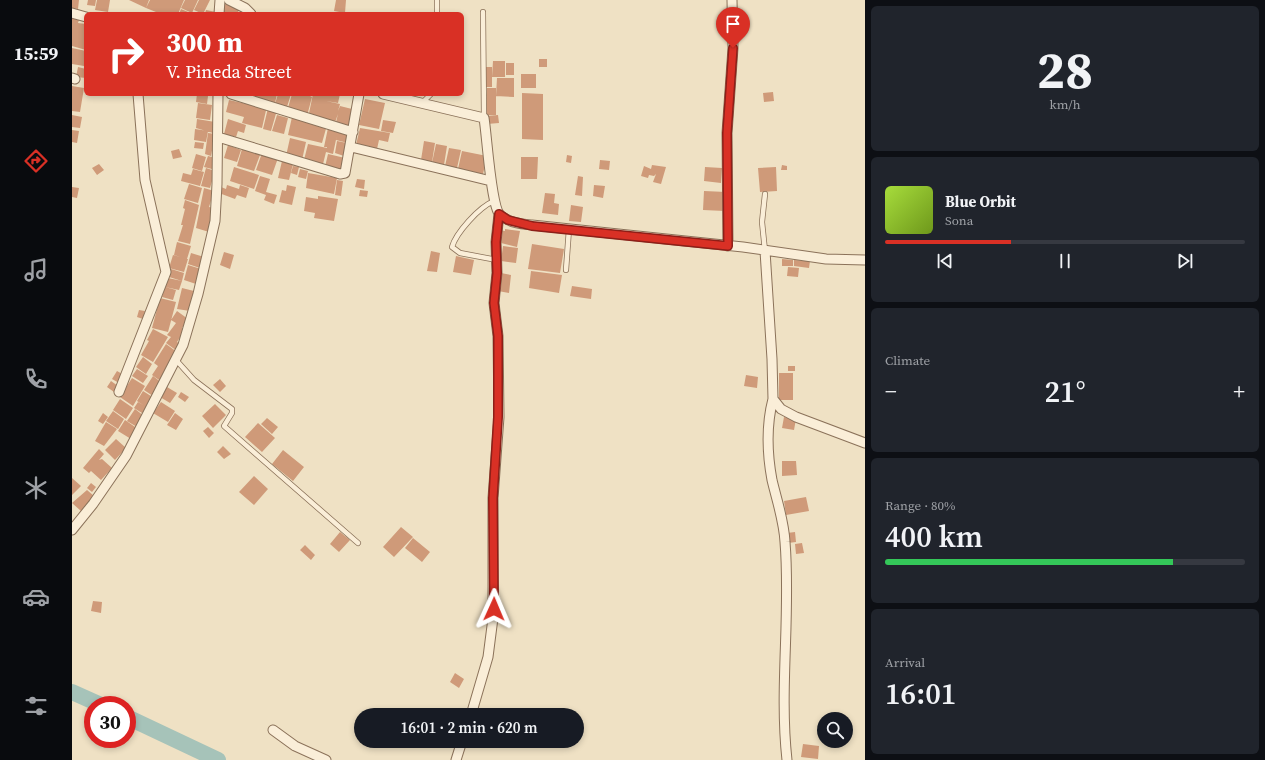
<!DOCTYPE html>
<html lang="en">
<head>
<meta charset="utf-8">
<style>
  :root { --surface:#171b24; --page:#20242c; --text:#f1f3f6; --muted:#9ea1a6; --line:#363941; --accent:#d93025 }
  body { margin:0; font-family:"Source Serif 4",serif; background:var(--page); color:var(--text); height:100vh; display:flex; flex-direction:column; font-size:15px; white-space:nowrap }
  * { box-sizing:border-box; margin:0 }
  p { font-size:13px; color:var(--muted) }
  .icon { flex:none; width:22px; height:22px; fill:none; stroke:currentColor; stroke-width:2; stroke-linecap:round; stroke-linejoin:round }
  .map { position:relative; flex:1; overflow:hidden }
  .drawer { display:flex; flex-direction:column; gap:6px; padding:6px; background:#0d0f14; width:400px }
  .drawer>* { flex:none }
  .hud { position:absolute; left:12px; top:12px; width:380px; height:84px; border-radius:6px; box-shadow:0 2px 6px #0003; background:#d93025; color:#fff; overflow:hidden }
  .controls { position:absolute; left:745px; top:712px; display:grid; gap:8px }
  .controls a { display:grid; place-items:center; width:36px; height:36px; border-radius:50%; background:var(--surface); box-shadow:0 2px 6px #0003; font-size:20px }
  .speed { position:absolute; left:12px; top:696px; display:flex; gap:8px; font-size:20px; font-weight:700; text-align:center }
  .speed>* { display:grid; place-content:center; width:52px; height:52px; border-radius:50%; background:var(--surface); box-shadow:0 2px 6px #0003; line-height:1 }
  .speed .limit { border:6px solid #d22; background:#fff; color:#111 }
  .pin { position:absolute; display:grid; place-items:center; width:34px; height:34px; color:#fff; margin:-41px -17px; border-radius:50% 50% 50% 0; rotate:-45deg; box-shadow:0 0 4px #0007 }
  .pin .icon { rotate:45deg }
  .me { position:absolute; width:44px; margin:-22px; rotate:1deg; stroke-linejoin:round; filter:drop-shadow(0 0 3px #0008) }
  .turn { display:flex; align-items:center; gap:14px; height:84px; padding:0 16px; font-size:18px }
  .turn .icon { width:52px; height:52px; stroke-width:2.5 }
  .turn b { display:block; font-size:28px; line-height:34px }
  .big { font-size:30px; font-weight:600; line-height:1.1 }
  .drawer .card { flex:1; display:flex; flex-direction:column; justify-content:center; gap:6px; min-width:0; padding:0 14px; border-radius:6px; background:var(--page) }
  .drawer .dial { align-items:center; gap:0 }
  .dial b { font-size:52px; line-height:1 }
  .song { display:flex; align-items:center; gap:12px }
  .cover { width:48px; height:48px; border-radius:6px; background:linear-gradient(135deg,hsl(80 70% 55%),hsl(80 70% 35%)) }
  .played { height:4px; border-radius:2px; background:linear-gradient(90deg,var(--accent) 35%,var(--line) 35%) }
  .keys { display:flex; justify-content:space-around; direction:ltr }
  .heat { display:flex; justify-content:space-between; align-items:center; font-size:22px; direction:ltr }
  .charge { height:6px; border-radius:3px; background:linear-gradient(90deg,#34c759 80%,var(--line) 0) }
  .trip { position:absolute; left:282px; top:708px; width:230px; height:40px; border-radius:20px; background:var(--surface); box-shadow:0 2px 6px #0003; font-weight:600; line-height:40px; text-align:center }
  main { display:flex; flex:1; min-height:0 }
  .menu { display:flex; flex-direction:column; width:72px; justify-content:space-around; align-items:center; background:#090b0e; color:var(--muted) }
  .menu .icon { width:28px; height:28px }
  .menu .selected { color:var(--accent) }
  .menu b { font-size:18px; color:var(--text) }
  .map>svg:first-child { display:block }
</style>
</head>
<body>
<main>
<nav class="menu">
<b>15:59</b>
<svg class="icon selected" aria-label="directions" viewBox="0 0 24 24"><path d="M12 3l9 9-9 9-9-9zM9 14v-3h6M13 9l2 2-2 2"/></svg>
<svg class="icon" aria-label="music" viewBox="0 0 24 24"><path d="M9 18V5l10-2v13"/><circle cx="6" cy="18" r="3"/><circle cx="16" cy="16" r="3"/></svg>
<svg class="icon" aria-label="phone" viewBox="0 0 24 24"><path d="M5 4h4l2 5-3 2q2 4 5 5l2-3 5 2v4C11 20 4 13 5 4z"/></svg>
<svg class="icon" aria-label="climate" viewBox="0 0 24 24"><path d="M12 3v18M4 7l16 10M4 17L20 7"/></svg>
<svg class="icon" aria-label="car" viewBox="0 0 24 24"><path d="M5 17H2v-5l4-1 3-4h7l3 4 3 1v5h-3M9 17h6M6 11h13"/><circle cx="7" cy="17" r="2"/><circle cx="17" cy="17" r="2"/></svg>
<svg class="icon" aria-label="filters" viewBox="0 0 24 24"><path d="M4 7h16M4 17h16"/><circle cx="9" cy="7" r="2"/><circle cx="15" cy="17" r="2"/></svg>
</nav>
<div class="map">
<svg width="793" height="760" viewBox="0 0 793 760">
  <rect width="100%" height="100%" fill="#efe1c4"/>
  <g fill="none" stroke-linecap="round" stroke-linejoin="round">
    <path stroke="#a6c3b9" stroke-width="16" d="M0 692 29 705
      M55 717 146 760"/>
  </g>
  <path fill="#cf9a79" d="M0 0H7L6 9 0 8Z
    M16 0H24L23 6 15 5Z
    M25 0H38L36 12 23 10Z
    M57 0H77L74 8Z
    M78 0H112L106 14H89L74 8Z
    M113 0H126L120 13 109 8Z
    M127 0H138L131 14 122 10Z
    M264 0H274L273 13 262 11Z
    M153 4 167 10 165 14 150 12Z
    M109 9 121 14H107Z
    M134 10 144 12V14H133Z
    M0 18 7 20 6 23 14 24V50L0 46Z
    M0 48 14 51 12 66 0 64Z
    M467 59H475V67H467Z
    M421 61H433V77H420Z
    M434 63H442V75H434Z
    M6 67 14 69V78L4 77Z
    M413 67H420V87H413Z
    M449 74H464V88H449Z
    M425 78H442V97L424 96Z
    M0 86 12 88 8 112 0 111Z
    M415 88H424V115H414Z
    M701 92 702 101 692 102 691 93Z
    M450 93 471 94V140L450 139Z
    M125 94 136 96 135 104 124 102Z
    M175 94H205L203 103Z
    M206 94H219L215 107 203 104Z
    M220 94H239L238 96 240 97 235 116 215 111Z
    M241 94H268L266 103 254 101 268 104 266 111 268 106 280 109 278 130 263 126 266 114 262 125 236 118Z
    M293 99 313 103 307 129 287 125Z
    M157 100 175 104 176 101 195 106 190 128 170 123 172 117 154 112Z
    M126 103 140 105 138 120 124 118Z
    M196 108 205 110 199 131 191 129Z
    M0 115 10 117 8 128 0 127Z
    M205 115 216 118 212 134 200 131Z
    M426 115 427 123 415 124 414 116Z
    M220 117 255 125 250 143 216 135Z
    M125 119 143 122 141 133 124 128Z
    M156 119 174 125 172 133 166 131 164 137 152 134Z
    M311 120 324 122 321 133 309 131Z
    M256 128 278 133 276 143 264 140 265 135 261 154 254 152 255 147H252Z
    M288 128 318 133 316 142 307 140 305 149 284 145Z
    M123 129 136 131 134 142 122 140Z
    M0 130 7 131 5 143 0 142Z
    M136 133 143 134 139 156 133 154Z
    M218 138 234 142 230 160 214 156Z
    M265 141 275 143 272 156 263 153Z
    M352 141 363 143 360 162 349 160Z
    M123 142 132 143 131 149 122 148Z
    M236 144 255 148 251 164 232 160Z
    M364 144 375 146 372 165 360 163Z
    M156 145 169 150 165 162 152 158Z
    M377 148 389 150 385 168 373 166Z
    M107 149 110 157 101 159 99 151Z
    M170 149 188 155 182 171 165 166Z
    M390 151 415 156 411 174 386 169Z
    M190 153 206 158 200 175 184 170Z
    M124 154 134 157 130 171 120 168Z
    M256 154 273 158 270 171 253 167Z
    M495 155 500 156 499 163 494 162Z
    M136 156 143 158 140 169 132 167Z
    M449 157H466L465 179H449Z
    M528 160 538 161 537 170 527 169Z
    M210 161 221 164 217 180 206 178Z
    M27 164 32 170 25 175 20 168Z
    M580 165 594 167 589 184 581 182 584 174 582 176 577 175 576 178 569 176 572 166 579 169Z
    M710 165 715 166V170H709Z
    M221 166 227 167 225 175 219 173Z
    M162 167 187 175 182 189 158 181Z
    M633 167 650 168 649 183 632 181Z
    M704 167 705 191 688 192 686 168Z
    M134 168 143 171 138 188 129 186Z
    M121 169 132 172 128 186 109 181 111 173 119 175Z
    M228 169 236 171 234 179 226 177Z
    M236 173 265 178 262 194 234 188Z
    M188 176 198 179 194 192 205 195 202 204 192 200 194 195 183 191Z
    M506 176 511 177 510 196 503 195Z
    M285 179 293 180 292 189 283 187Z
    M265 180 271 181 269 196 263 195Z
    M117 184 130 188 126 203 112 199Z
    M155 185 167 189 168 185 177 188 174 198 165 195 163 199 147 193 149 187 154 189Z
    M215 185 224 187 220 205 207 202 210 190 214 191Z
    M522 185 533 186 531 198 521 196Z
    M0 187 7 188 5 198 0 197Z
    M132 188 142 191 137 207 142 208 137 232 124 228Z
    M288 190 296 191 295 197 287 196Z
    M632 191 654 192 653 211 631 210Z
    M473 193 483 194 482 203 487 204 486 215 470 213Z
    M246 196 266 199 262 221 242 218 243 213 232 211 234 197 246 199Z
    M113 200 127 205 118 244 106 241 111 225H109L113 209 111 208Z
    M499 205 511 207 509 222 497 221Z
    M433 229 448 231 445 247 425 242 427 230 433 231Z
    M105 242 119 246 115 259 102 255Z
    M460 244 492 249 488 273 456 269Z
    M431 246 446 248 444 263 429 261Z
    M359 251 368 253 365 272 355 271Z
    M152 252 162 255 158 269 148 265Z
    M119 253 132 257 128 268 116 264Z
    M101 255 116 259 112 272 97 268Z
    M384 256 402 260 399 275 381 272Z
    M710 259 721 260V266H710Z
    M722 260 738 261 737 268 722 266Z
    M116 265 129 269 124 284 112 280Z
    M716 267 727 268 726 277 715 276Z
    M99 269 112 273 110 281 97 277Z
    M459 271 490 275 487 293 457 288Z
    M429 273 439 275 437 293 426 291Z
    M96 278 110 281 107 290 93 287Z
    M500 286 520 289 519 299 498 296Z
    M93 287 104 290 101 300 90 297Z
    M110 288 122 291 118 311 105 309Z
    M88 298 104 302 96 332 80 328Z
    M67 310 73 311 71 319 65 317Z
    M105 311 116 319 110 328 113 330 105 342 109 344 105 351 94 343 99 337 95 335 104 323 99 320Z
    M81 329 96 337 81 362 69 355 77 341 75 340Z
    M94 344 105 352 90 382 80 375 86 366 82 363Z
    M71 357 80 364 74 374 64 367Z
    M716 366H723V371H716Z
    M65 369 76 376 71 383 60 376Z
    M45 371 52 375 47 383 40 379Z
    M707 373H721V400H707Z
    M674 375 686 377 685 388 672 386Z
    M81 376 90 383 81 396 72 390Z
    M60 378 73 386 61 406 48 397Z
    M148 379 154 386 148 392 141 385Z
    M39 381 46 386 42 392 35 387Z
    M95 387 105 393 98 403 88 397Z
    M71 391 82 398 70 413 62 408 66 402 71 405 65 401Z
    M109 392 117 397 113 402 106 397Z
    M48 399 61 408 54 419 41 410Z
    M89 402 103 411 96 422 81 413Z
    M143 404 154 415 141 428 130 416Z
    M63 409 72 416 65 427 55 421Z
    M41 411 52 419 46 429 34 421Z
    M31 413 36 417 31 424 26 421Z
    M103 413 111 419 104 430 95 425Z
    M712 417 724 419 722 430 710 428Z
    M195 418 206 427 200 434 189 424Z
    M53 420 66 429 59 439 46 431Z
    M34 422 45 429 32 446 23 441Z
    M186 423 203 438 190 452 173 437Z
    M136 427 142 433 137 438 131 431Z
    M44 439 54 448 43 460 33 450Z
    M151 446 159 454 152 459 145 452Z
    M27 449 32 454 27 460 30 459 40 468 29 480 19 471 17 473 11 468Z
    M211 450 232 467 221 481 200 464Z
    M710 461H724L725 475 710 476Z
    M182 476 196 489 182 505 167 492Z
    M0 478 9 486 0 495Z
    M19 483 24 487 20 492 15 488Z
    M15 490 22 496 9 511 0 503Z
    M734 497 737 511 714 515 712 501Z
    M329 527 341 537 322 557 311 547Z
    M268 532 278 540 267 552 258 544Z
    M723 532 724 542 716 543 715 533Z
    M341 538 358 552 350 562 333 548Z
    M730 543 732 553 724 554 723 544Z
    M233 545 243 555 239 560 228 550Z
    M21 601 30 602 29 613 19 611Z
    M383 673 392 679 387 688 378 682Z
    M731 744 747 746 746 759 729 757Z"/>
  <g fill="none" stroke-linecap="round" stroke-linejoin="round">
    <g stroke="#8b725a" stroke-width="6">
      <path id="service" d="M411 12 412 118
        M365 14V0
        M350 103 359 94
        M422 201C407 207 384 233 380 247L388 253 425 260
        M693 251 690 222 693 194
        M494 270 497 229
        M104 360 122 380 160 409V413L152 426 286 543"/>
    </g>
    <g stroke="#8b725a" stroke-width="11">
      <path id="minor" d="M157 0 173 8 179 14
        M0 13 14 17
        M147 14 148 0
        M0 78 3 79
        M159 94 281 132
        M311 94 412 118C415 136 419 206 428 215 437 223 450 224 460 225L671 247 754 259 793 260
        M146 137 268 174 273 173 287 94
        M279 147 419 181
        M656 246 655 133 661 48 660 0
        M693 251 700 359 701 399 709 409 724 417 793 443
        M47 392 94 272 73 180 66 94
        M701 399C694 426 695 453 700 480 705 501 712 521 713 542 719 614 707 688 715 760
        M0 530 21 504 54 456 111 345 126 294 143 221 145 184 146 94
        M399 715 416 657 421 618V498L427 417 426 336 422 303 425 273 424 242 427 214
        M201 730 223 746 254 760
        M384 760 390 741"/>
    </g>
    <use href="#service" stroke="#faeed8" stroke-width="4.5"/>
    <use href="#minor" stroke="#faeed8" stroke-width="9"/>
  </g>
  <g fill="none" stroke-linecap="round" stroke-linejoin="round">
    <g stroke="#8d1f18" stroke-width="10">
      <path id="route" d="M422 609 421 498 426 417V336L422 303 425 273 424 242 427 214 436 220 460 226 656 246 655 133 661 48"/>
    </g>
    <use href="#route" stroke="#d93025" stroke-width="7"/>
  </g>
</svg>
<div class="controls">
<a><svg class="icon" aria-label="search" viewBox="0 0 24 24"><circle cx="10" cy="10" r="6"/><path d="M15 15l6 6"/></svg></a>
</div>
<div class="speed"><div class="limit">30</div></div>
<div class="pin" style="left:661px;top:48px;background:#d93025"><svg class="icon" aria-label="arrive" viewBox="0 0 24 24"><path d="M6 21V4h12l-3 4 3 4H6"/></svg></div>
<svg class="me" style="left:422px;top:609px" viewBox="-20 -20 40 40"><path d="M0-17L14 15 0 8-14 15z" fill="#d93025" stroke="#fff" stroke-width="4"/></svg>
<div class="trip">16:01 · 2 min · 620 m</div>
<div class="hud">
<div class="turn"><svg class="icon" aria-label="right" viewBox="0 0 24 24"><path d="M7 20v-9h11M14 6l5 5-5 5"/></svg><div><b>300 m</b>V. Pineda Street</div></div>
</div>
</div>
<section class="drawer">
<div class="card dial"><b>28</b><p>km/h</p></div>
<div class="card">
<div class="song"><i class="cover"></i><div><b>Blue Orbit</b><p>Sona</p></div></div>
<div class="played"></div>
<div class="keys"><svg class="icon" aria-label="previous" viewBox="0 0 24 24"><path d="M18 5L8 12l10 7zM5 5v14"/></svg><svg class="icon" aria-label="pause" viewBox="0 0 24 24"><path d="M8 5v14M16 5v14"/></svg><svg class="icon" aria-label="next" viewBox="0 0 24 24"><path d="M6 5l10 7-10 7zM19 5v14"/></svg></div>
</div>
<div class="card"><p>Climate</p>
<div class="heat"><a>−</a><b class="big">21°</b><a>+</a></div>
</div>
<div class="card"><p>Range · 80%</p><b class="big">400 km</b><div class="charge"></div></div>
<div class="card"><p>Arrival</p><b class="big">16:01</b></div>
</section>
</main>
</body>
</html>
